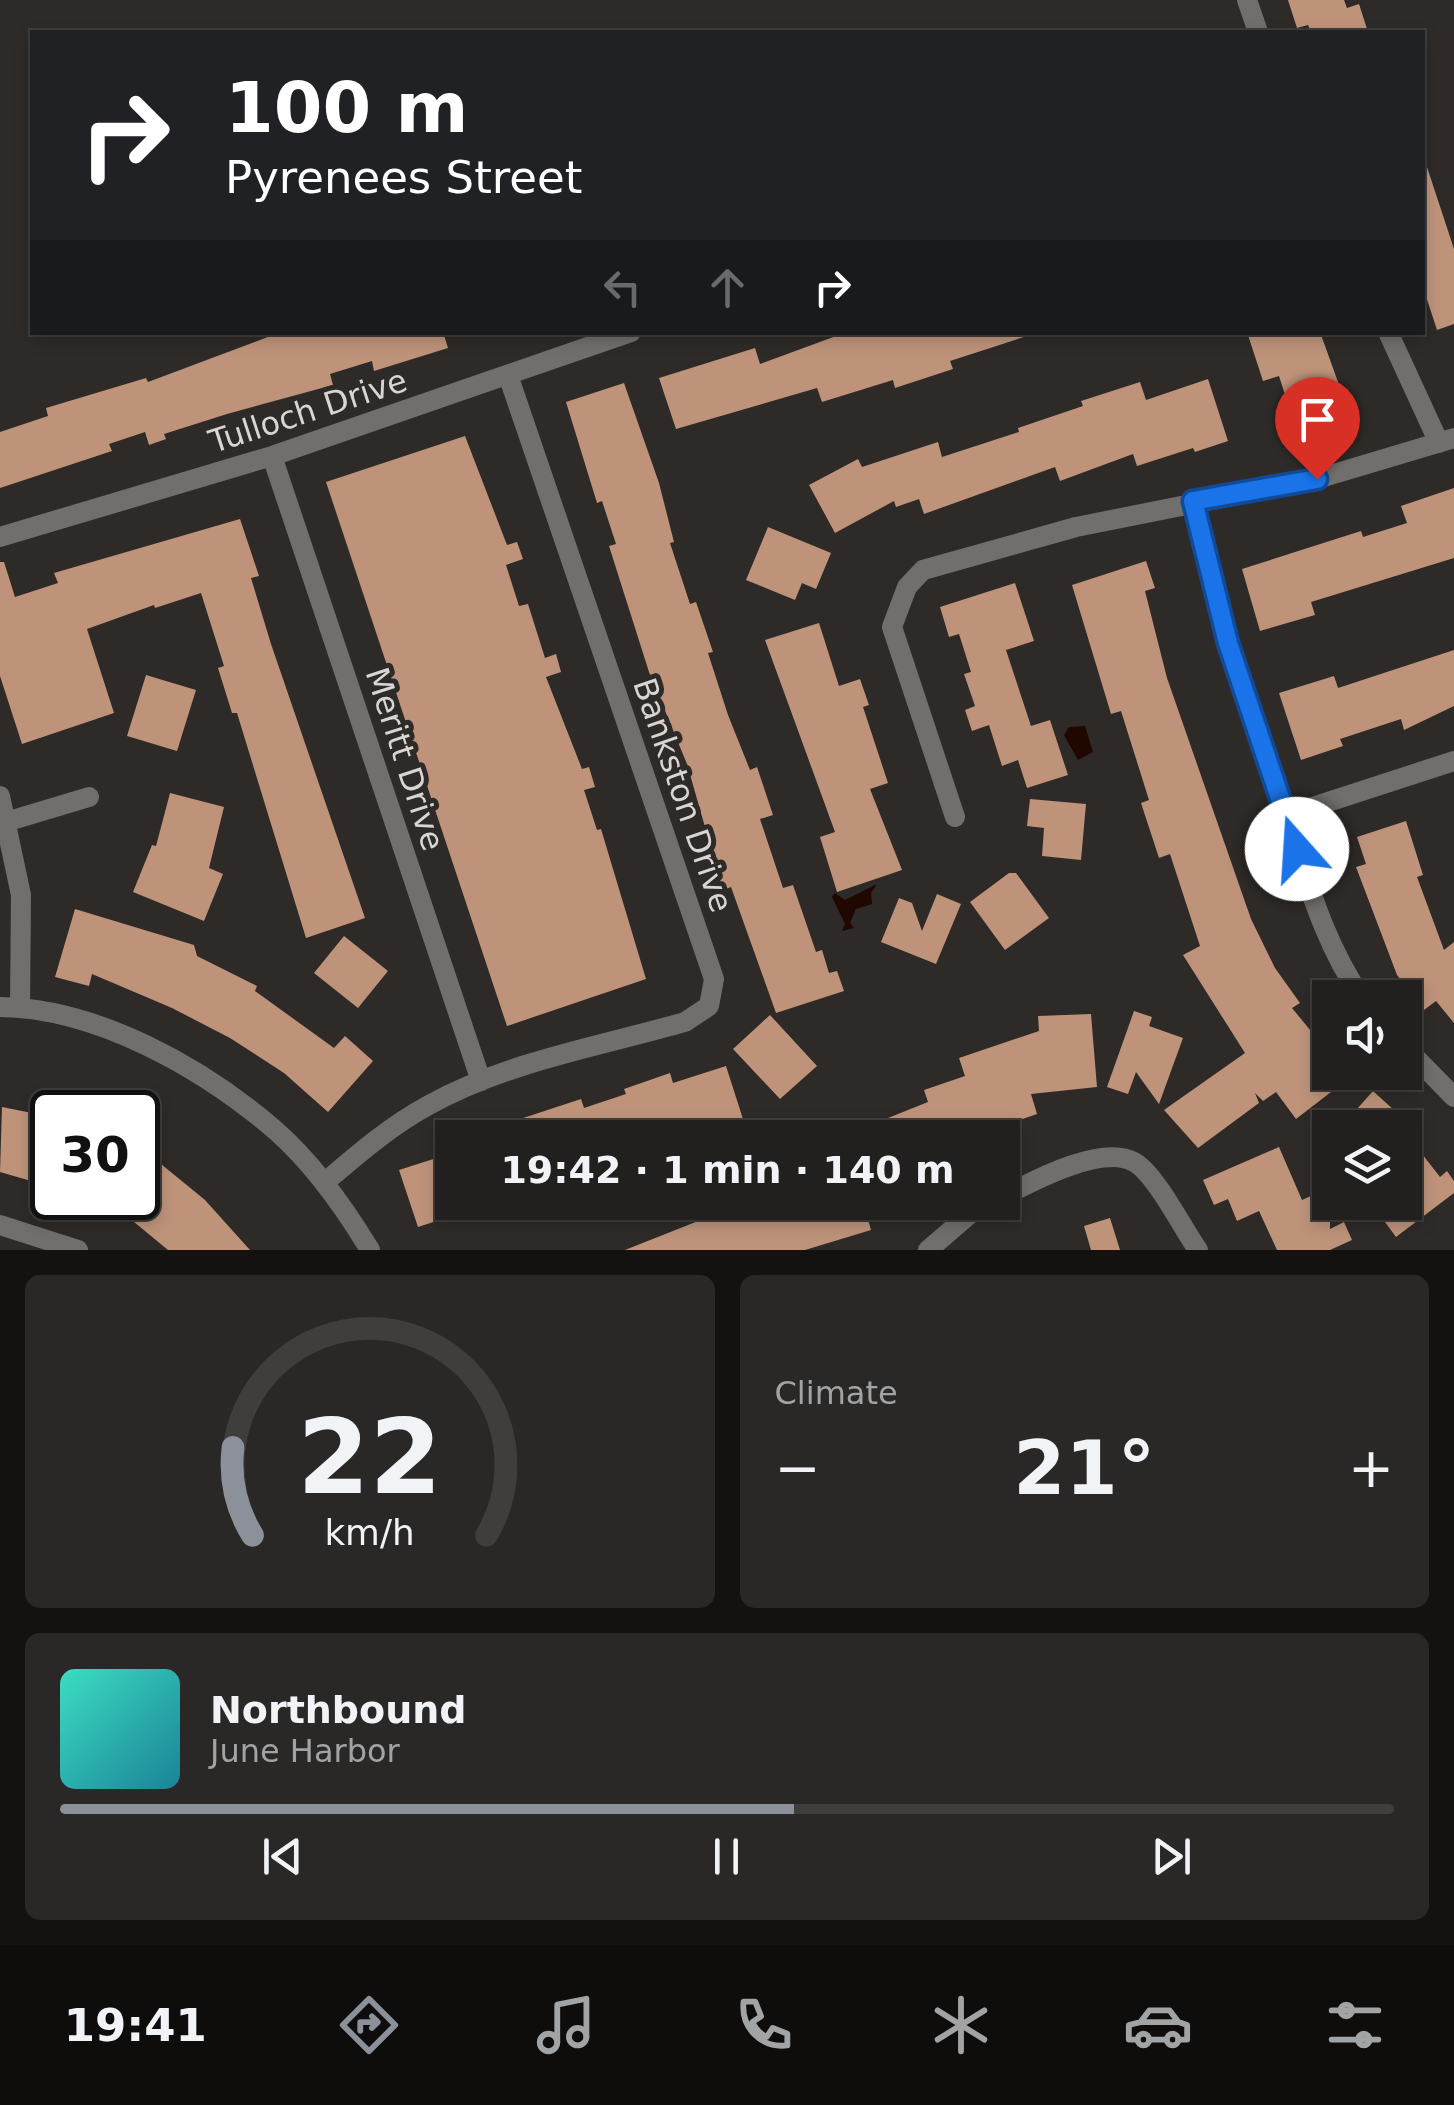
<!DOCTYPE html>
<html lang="en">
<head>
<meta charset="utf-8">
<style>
  :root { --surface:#22201e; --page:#2a2827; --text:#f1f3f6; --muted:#a2a3a4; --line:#3f3e3c; --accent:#8c9099 }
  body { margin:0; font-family:"DejaVu Sans",sans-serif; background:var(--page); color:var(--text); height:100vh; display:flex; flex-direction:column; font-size:38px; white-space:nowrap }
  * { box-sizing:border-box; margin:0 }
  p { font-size:32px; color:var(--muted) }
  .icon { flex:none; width:55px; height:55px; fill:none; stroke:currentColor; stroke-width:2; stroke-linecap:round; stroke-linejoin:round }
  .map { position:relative; height:1250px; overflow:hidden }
  .panel { display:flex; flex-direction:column; gap:25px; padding:25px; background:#131210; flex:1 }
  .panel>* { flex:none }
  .top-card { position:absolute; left:30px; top:30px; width:1395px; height:305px; border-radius:0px; box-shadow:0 5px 15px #0003,0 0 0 2px var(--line); background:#202124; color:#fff; overflow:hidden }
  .tools { position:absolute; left:1312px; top:980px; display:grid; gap:20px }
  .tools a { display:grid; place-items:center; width:110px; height:110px; border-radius:0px; background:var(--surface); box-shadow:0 5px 15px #0003,0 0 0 2px var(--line); font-size:50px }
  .speed { position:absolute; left:30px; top:1090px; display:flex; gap:20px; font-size:50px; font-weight:700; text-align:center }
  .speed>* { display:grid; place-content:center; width:130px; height:130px; border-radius:50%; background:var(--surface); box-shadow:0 5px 15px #0003,0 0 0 2px var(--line); line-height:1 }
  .speed .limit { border:5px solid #111; border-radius:15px; background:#fff; color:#111 }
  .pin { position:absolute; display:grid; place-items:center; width:85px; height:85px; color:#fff; margin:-102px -42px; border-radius:50% 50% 50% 0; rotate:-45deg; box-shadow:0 0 10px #0007 }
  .pin .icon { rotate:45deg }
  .me { position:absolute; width:110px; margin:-55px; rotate:341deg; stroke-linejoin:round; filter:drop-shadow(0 0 8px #0008) }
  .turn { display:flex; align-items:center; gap:35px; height:210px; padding:0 30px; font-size:45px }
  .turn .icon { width:130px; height:130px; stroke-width:2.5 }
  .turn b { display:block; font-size:70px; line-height:85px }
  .lanes { display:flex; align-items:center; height:95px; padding:0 30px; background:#0003; justify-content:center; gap:50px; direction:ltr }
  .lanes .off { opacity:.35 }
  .big { font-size:75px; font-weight:800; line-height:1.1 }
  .panel .card { flex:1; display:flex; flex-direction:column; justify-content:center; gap:15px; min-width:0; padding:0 35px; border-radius:15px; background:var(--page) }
  .panel .dial { align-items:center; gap:0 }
  .dial svg { height:260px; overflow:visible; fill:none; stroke:var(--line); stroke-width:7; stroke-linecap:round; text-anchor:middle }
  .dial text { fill:var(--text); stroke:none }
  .song { display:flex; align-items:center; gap:30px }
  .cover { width:120px; height:120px; border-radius:15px; background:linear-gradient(135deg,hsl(170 70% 55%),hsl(190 70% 35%)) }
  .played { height:10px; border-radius:5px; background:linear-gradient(90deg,var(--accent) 55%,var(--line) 55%) }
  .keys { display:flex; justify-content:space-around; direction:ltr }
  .heat { display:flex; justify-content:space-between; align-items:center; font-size:55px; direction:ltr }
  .panel .tiles { flex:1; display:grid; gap:25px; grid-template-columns:1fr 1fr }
  .card:last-child { grid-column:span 2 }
  .trip { position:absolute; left:435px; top:1120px; width:585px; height:100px; border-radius:0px; background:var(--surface); box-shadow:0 5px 15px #0003,0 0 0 2px var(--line); font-weight:800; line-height:100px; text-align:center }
  .dock { display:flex; height:160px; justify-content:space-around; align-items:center; background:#0e0d0c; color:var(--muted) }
  .dock .icon { width:70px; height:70px }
  .dock .on { color:var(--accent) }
  .dock b { font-size:45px; color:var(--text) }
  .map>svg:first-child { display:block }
</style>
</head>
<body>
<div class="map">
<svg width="1454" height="1250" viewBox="0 0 1454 1250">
  <rect width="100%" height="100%" fill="#2e2a28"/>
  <path fill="#200700" d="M1085 726 1093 752 1078 760 1064 735 1069 727Z
    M877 884 871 893 872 904 856 909 850 923 854 928 842 931 845 924 832 897 835 893 845 900Z"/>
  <path fill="#be937a" d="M1288 0H1344L1347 8 1359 4 1368 32H1311L1308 25 1297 28Z
    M1422 164H1426L1454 249V324L1437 330 1422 284Z
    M281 332H443L448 348 374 371 372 361 330 374 333 385 227 414 164 434 166 439 149 445 145 432 109 444 112 451 0 488V432L48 416 46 408 146 378 148 382Z
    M847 332H1027V336L950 361 953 369 895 388 893 380 822 402 817 388 676 429 659 378 755 348 760 364Z
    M1247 332H1320L1352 421 1299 438 1279 376 1263 381Z
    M1208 379 1228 441 1195 452 1193 448 1137 466 1133 454 1060 481 1055 467 924 514 919 499 896 507 894 501 835 533 809 485 858 459 862 467 938 442 942 457 1019 432 1018 428 1083 406 1081 401 1140 382 1146 400Z
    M624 383 659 483 674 542 670 543 690 604 696 602 713 652 708 653 728 715 750 770 757 767 773 815 760 819 783 888 793 885 816 952 822 950 829 973 837 971 844 991 776 1013 731 887 723 890 687 764 649 672 609 546 616 544 602 501 597 503 566 402Z
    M465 436 507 545 517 542 523 559 506 565 519 606 528 604 545 658 556 654 561 672 546 677 582 769 589 767 595 787 584 790 597 830 601 829 646 979 507 1026 326 482Z
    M1454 488V558L1311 602 1315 615 1260 631 1242 569 1361 531 1363 537 1407 523 1401 506Z
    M240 519 259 576 251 578 271 644 365 918 306 938 237 713H232L218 668 224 666 201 593 155 608 154 605 87 629 114 713 22 744 0 676V562H4L15 597 58 583 54 573Z
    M768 527 831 553 816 589 802 583 795 600 746 580Z
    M1146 561 1155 588 1145 591 1167 678 1251 919 1275 968 1300 1003 1292 1008 1330 1054V1072H1357L1296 1119 1276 1092 1263 1101 1255 1093 1259 1103 1198 1148 1164 1110 1245 1053 1183 955 1200 946 1170 854 1159 858 1141 803 1149 800 1121 711 1111 714 1072 585Z
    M1015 583 1034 641 1006 650 1031 726 1050 720 1068 775 1027 788 1018 760 1002 766 989 725 972 731 965 710 975 706 964 674 971 672 959 634 949 637 940 607Z
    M819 623 839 686 860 679 869 705 863 707 888 783 870 789 902 870 837 892 820 837 835 832 765 640Z
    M1454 650V706L1404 730 1401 719 1340 739 1343 746 1301 760 1279 693 1334 676 1338 688Z
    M146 675 196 690 177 751 127 736Z
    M170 793 224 807 209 868 223 874 204 921 133 892 152 845 156 846Z
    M1030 799 1086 804 1081 860 1042 856 1044 828 1027 826Z
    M1406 821 1423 875 1417 877 1444 950 1454 942V1023L1436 1001 1424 1010 1397 975 1356 867 1366 864 1357 837Z
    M1009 873H1016L1049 918 1005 950 970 902Z
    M937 894 961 904 936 964 881 942 899 898 912 903 922 931Z
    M75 909 194 945 197 956 257 986 255 991 334 1048 345 1036 373 1061 328 1112 284 1073 230 1038 172 1008 92 974 89 986 55 977Z
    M344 936 388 971 358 1008 314 973Z
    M1134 1011 1152 1017 1149 1026 1183 1038 1159 1104 1136 1072 1128 1094 1107 1087Z
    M1091 1014 1097 1087 1031 1094 1037 1114 968 1138H838L928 1102 924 1090 965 1076 959 1058 1039 1031 1038 1016Z
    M770 1015 817 1066 780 1099 733 1049Z
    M726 1066 743 1119 686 1138H476L475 1134 581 1099 584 1108 626 1094 624 1089 670 1073 673 1083Z
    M1373 1091 1395 1111 1379 1128H1340Z
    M2 1107 52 1117V1187L0 1172Z
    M1279 1147 1302 1200 1320 1192 1330 1215V1229L1344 1222 1352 1240 1330 1250H1277L1259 1211 1237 1221 1228 1199 1214 1205 1203 1180Z
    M1419 1150 1440 1177 1447 1171 1454 1181V1193L1396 1237 1385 1222 1391 1217 1380 1202H1405V1161Z
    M449 1154 452 1216 418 1227 399 1170Z
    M150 1155 205 1200 250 1250H168L105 1198H138V1170Z
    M746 1202H863L871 1230 805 1250H625Z
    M1110 1218 1120 1250H1091L1084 1226Z"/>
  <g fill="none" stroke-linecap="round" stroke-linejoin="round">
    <path stroke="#716f6e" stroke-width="20" d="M1247 0 1258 32
      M1388 332 1439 443
      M272 456 481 1081
      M1193 501C1217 611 1251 717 1288 823 1308 883 1325 945 1362 998
      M0 537 272 456 631 332
      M0 796 21 895 20 1007
      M1285 816 1454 761
      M955 817 892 627 907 587 923 570 1076 527 1317 479 1454 438
      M9 821 89 797
      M0 1007C97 1008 203 1068 275 1130 314 1164 344 1207 370 1250
      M1405 1047 1454 1097
      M324 1183C358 1154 390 1126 429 1105 506 1062 601 1046 685 1022L709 1006 714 979 508 375
      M1002 1197C1033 1181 1102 1144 1134 1162 1155 1173 1183 1229 1198 1250
      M0 1225 78 1250
      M928 1250 971 1213 991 1202"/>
  </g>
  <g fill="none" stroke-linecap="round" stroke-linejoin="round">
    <g stroke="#114b97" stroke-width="25">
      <path id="route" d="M1297 849 1228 643 1193 501 1317 479"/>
    </g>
    <use href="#route" stroke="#1a73e8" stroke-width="18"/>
  </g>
  <g text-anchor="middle" stroke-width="10" stroke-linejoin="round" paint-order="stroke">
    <g font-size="32" fill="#d8d6d4" stroke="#2e2a28">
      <text transform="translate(308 411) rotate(-18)" y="11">Tulloch Drive</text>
      <text transform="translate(405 759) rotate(72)" y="11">Meritt Drive</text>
      <text transform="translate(683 795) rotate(71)" y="11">Bankston Drive</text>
    </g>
  </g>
</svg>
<div class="tools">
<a><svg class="icon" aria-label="sound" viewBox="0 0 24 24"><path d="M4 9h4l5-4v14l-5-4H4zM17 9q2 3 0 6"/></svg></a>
<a><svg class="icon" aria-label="layers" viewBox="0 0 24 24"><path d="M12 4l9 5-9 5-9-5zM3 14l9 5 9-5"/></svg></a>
</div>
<div class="speed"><div class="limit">30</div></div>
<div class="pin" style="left:1317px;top:479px;background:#d93025"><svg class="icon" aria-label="arrive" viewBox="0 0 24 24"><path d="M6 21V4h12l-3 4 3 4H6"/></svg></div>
<svg class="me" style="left:1297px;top:849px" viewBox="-20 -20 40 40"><circle r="19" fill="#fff"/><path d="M0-13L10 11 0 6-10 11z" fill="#1a73e8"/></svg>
<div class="trip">19:42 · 1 min · 140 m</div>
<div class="top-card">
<div class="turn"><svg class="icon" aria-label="right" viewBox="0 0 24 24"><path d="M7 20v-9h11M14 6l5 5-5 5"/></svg><div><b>100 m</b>Pyrenees Street</div></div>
<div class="lanes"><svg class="icon off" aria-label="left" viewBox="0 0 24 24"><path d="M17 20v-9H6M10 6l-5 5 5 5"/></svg><svg class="icon off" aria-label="ahead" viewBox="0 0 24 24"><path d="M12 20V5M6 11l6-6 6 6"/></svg><svg class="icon" aria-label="right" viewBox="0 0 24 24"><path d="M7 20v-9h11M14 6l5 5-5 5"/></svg></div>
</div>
</div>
<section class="panel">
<div class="tiles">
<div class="card dial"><svg viewBox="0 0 100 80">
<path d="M14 69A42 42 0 1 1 86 69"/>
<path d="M14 69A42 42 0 0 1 8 42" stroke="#8c9099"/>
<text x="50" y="56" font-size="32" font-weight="700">22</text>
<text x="50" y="72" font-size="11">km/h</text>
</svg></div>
<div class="card"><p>Climate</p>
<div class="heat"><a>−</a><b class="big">21°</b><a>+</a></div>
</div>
<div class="card">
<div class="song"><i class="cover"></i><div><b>Northbound</b><p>June Harbor</p></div></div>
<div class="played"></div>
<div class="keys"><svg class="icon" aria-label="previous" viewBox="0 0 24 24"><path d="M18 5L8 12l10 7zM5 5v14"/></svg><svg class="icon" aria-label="pause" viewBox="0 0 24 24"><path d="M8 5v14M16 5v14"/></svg><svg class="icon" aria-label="next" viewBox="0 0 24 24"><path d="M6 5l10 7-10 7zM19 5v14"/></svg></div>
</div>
</div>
</section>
<nav class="dock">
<b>19:41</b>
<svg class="icon on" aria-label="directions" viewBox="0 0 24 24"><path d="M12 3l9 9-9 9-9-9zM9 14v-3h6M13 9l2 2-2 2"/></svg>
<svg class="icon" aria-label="music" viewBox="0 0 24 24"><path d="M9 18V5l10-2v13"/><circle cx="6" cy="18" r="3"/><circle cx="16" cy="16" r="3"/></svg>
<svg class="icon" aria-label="phone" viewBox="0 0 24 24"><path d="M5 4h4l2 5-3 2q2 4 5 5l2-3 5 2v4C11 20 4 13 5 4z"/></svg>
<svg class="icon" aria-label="climate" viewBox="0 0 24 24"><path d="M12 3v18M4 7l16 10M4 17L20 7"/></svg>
<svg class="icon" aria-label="car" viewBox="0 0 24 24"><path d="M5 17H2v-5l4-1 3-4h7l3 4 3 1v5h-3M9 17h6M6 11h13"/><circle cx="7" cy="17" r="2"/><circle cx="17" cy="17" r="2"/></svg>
<svg class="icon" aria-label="filters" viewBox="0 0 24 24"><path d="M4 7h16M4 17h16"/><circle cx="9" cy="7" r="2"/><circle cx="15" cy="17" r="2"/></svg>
</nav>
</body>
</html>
